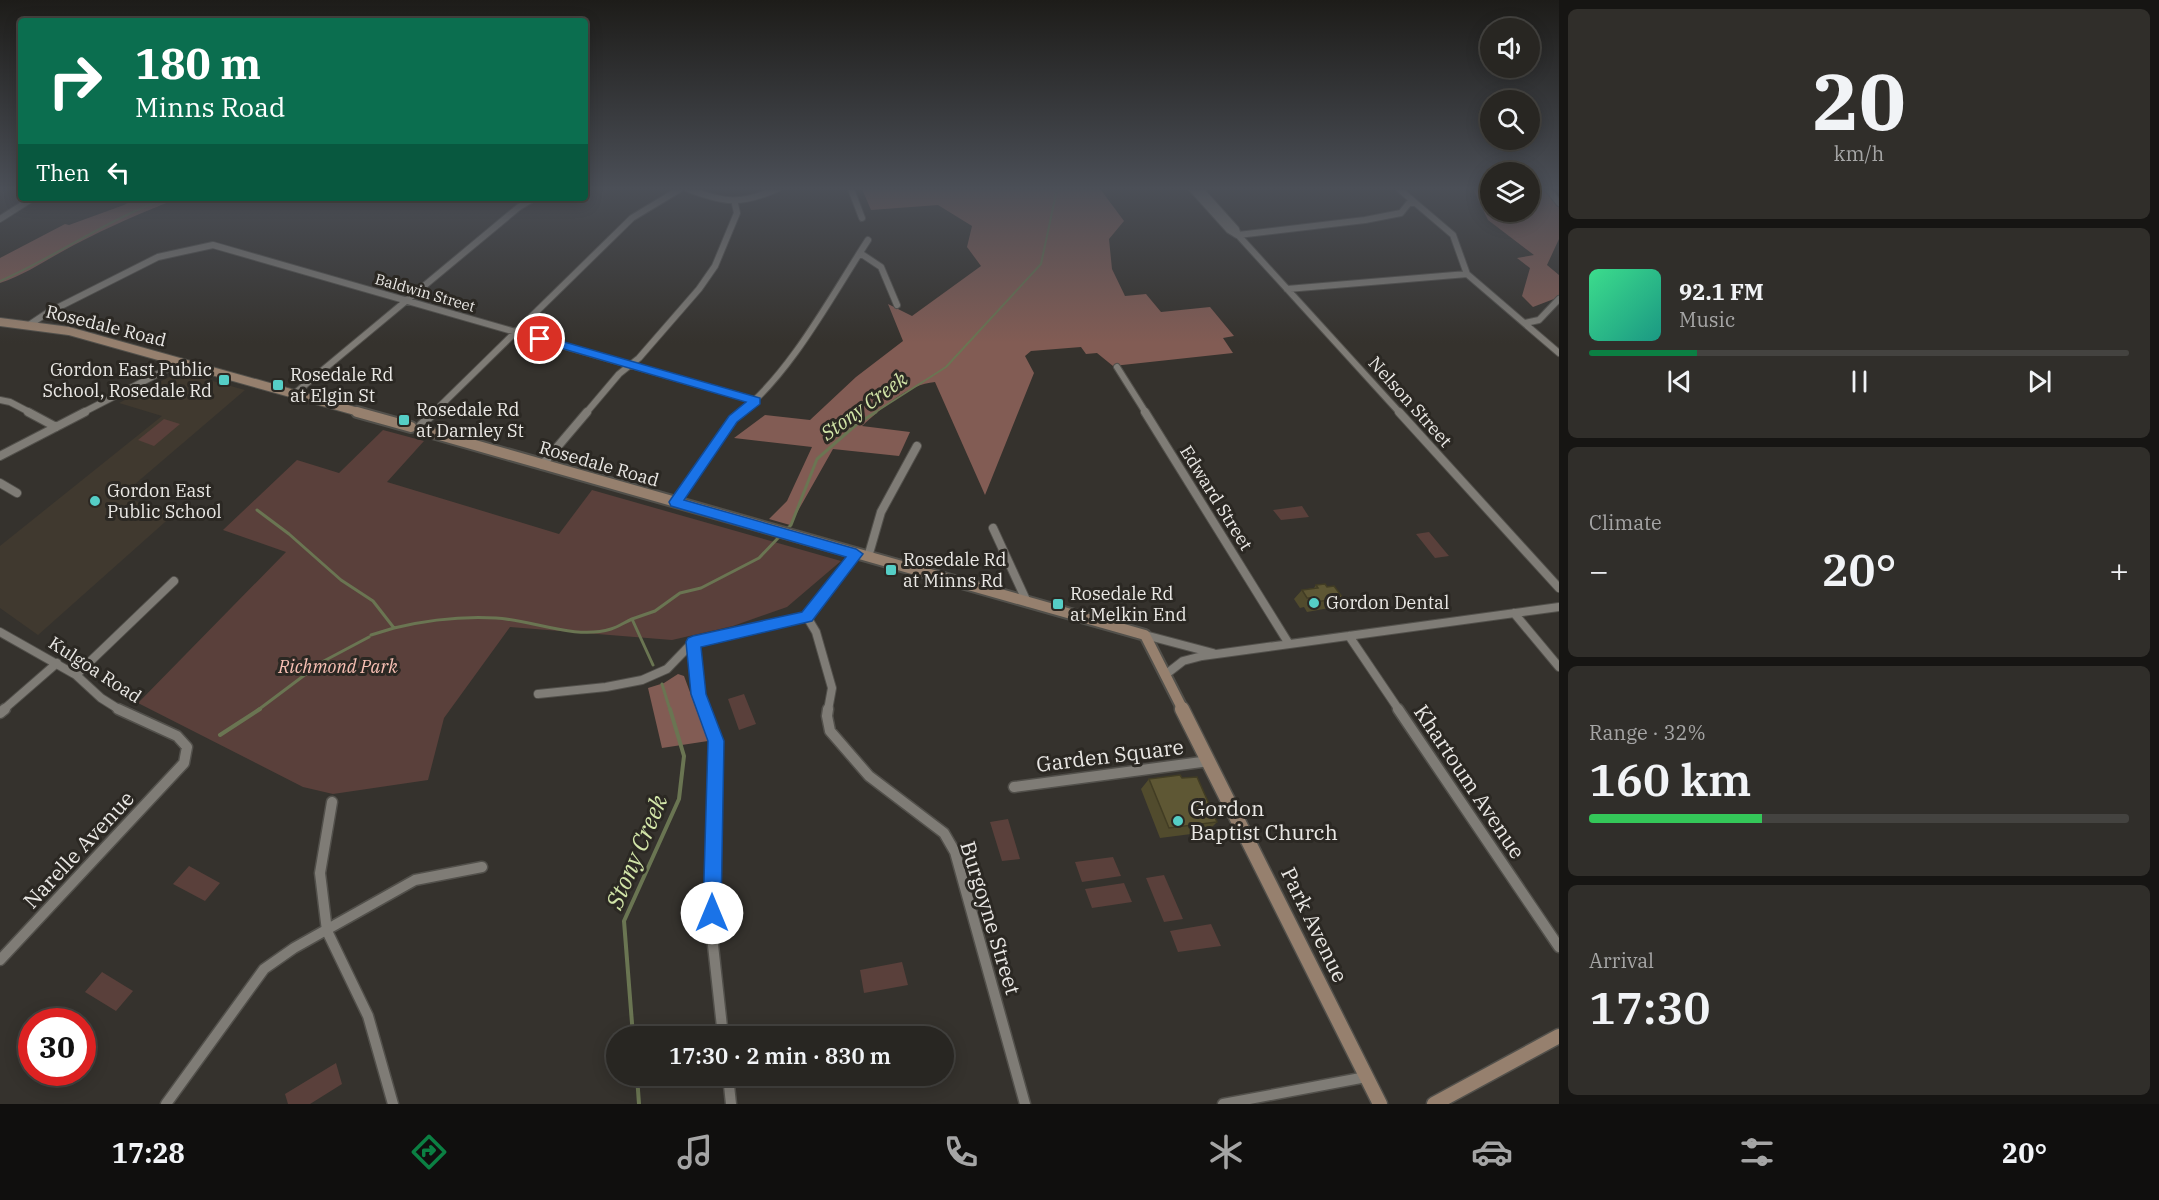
<!DOCTYPE html>
<html lang="en">
<head>
<meta charset="utf-8">
<style>
  :root { --surface:#282622; --page:#302e2a; --text:#f1f3f6; --muted:#a5a5a5; --line:#444340; --accent:#0b8043 }
  body { margin:0; font-family:"IBM Plex Serif",serif; background:var(--page); color:var(--text); height:100vh; display:flex; flex-direction:column; font-size:22px; white-space:nowrap }
  * { box-sizing:border-box; margin:0 }
  p { font-size:20px; color:var(--muted) }
  .icon { flex:none; width:33px; height:33px; fill:none; stroke:currentColor; stroke-width:2; stroke-linecap:round; stroke-linejoin:round }
  .map { position:relative; flex:1; overflow:hidden }
  .details { display:flex; flex-direction:column; gap:9px; padding:9px; background:#161513; width:600px }
  .details>* { flex:none }
  .top-card { position:absolute; left:18px; top:18px; width:570px; height:183px; border-radius:6px; box-shadow:0 3px 15px #0003,0 0 0 2px var(--line); background:#0b6e4f; color:#fff; overflow:hidden }
  .controls { position:absolute; left:1480px; top:18px; display:grid; gap:12px }
  .controls a { display:grid; place-items:center; width:60px; height:60px; border-radius:50%; background:var(--surface); box-shadow:0 3px 15px #0003,0 0 0 2px var(--line); font-size:30px }
  .speed { position:absolute; left:18px; top:1008px; display:flex; gap:12px; font-size:30px; font-weight:700; text-align:center }
  .speed>* { display:grid; place-content:center; width:78px; height:78px; border-radius:50%; background:var(--surface); box-shadow:0 3px 15px #0003,0 0 0 2px var(--line); line-height:1 }
  .speed .limit { border:9px solid #d22; background:#fff; color:#111 }
  .pin { position:absolute; display:grid; place-items:center; width:51px; height:51px; color:#fff; margin:-26px; border:3px solid #fff; border-radius:50%; box-shadow:0 2px 6px #0007 }
  .me { position:absolute; width:66px; margin:-33px; rotate:0deg; stroke-linejoin:round; filter:drop-shadow(0 0 4px #0008) }
  .turn { display:flex; align-items:center; gap:21px; height:126px; padding:0 18px; font-size:27px }
  .turn .icon { width:78px; height:78px; stroke-width:2.5 }
  .turn b { display:block; font-size:42px; line-height:51px }
  .then { display:flex; align-items:center; height:57px; padding:0 18px; background:#0003; gap:12px; font-size:22px }
  .big { font-size:45px; font-weight:600; line-height:1.1 }
  .details .card { flex:1; display:flex; flex-direction:column; justify-content:center; gap:9px; min-width:0; padding:0 21px; border-radius:9px; background:var(--page) }
  .details .dial { align-items:center; gap:0 }
  .dial b { font-size:78px; line-height:1 }
  .song { display:flex; align-items:center; gap:18px }
  .cover { width:72px; height:72px; border-radius:9px; background:linear-gradient(135deg,hsl(150 70% 55%),hsl(170 70% 35%)) }
  .played { height:6px; border-radius:3px; background:linear-gradient(90deg,var(--accent) 20%,var(--line) 20%) }
  .keys { display:flex; justify-content:space-around; direction:ltr }
  .heat { display:flex; justify-content:space-between; align-items:center; font-size:33px; direction:ltr }
  .charge { height:9px; border-radius:4px; background:linear-gradient(90deg,#34c759 32%,var(--line) 0) }
  .trip { position:absolute; left:606px; top:1026px; width:348px; height:60px; border-radius:30px; background:var(--surface); box-shadow:0 3px 15px #0003,0 0 0 2px var(--line); font-weight:600; line-height:60px; text-align:center }
  .tab-bar { display:flex; height:96px; justify-content:space-around; align-items:center; background:#100f0e; color:var(--muted) }
  .tab-bar .icon { width:42px; height:42px }
  .tab-bar .selected { color:var(--accent) }
  .tab-bar b { font-size:27px; color:var(--text) }
  main { display:flex; flex:1; min-height:0 }
  .map>svg:first-child { display:block }
</style>
</head>
<body>
<main>
<div class="map">
<svg width="1559" height="1104" viewBox="0 0 1559 1104">
  <rect width="100%" height="100%" fill="#35322d"/>
  <path fill="#40392f" d="M184 373 245 390 121 496 174 514 38 635 0 608V546L162 416 119 403 175 374Z"/>
  <path fill="#5a403b" d="M164 419 180 424 154 446 138 440Z
    M383 430 424 441 387 482 559 534 592 490 841 561 787 607 733 626 672 640 510 627 444 718 428 780 333 794 303 787 138 703 286 552 223 530 297 460 339 473Z
    M1302 506 1309 517 1281 520 1273 510Z
    M1429 532 1449 556 1435 558 1416 534Z
    M744 694 756 724 739 730 728 699Z
    M1008 819 1020 859 1002 861 990 822Z
    M1113 857 1121 876 1082 882 1075 862Z
    M189 866 220 883 205 901 173 884Z
    M1164 875 1183 919 1164 922 1146 878Z
    M1124 883 1132 902 1092 908 1085 889Z
    M1211 924 1221 946 1178 952 1170 931Z
    M902 962 908 985 864 993 860 970Z
    M102 972 133 991 116 1011 85 992Z
    M336 1063 342 1084 310 1104H288L285 1094Z"/>
  <path fill="#825c54" d="M862 189H1109L1101 190 1124 221 1109 239 1112 269 1125 296 1146 294 1161 312 1210 307 1234 336 1223 338 1233 353 1113 366 1097 353 1086 354 1081 347 1031 351 1025 356 1034 373 985 495 935 382C908 384 882 408 862 426L910 432 899 456 833 449 790 525 769 519 787 501 812 447 734 438 765 415 810 420 856 377 903 341 888 304 912 316 981 266 967 247 972 226 938 205 871 210Z
    M1473 189H1491V212H1530V189H1545L1559 205V239L1547 265 1559 275V297L1533 307 1522 296 1530 268 1517 258 1534 255 1488 220Z
    M137 198H179C143 212 108 227 74 245 49 258 27 274 0 283V258L65 224 69 225 124 205Z
    M678 674 684 676 708 741 662 748 648 688 664 683Z"/>
  <g fill="none" stroke-linecap="round" stroke-linejoin="round">
    <path stroke="#6a7552" stroke-width="2" d="M0 281C57 256 108 219 167 198
      M874 413 946 367 1041 264 1057 189"/>
    <path stroke="#6a7552" stroke-width="3" d="M257 510 289 534 341 580 373 601 394 628C427 620 461 616 496 618 532 620 575 640 611 629 618 627 625 622 632 619
      M785 531 791 525 817 459 857 424 876 412
      M371 635 394 628
      M653 665 632 619 655 611 680 593 701 588 759 558 780 536
      M662 684 670 710
      M258 710 322 662 369 637"/>
    <path stroke="#6a7552" stroke-width="4" d="M220 735 260 709
      M633 1036 624 921 679 799 684 756 670 709
      M637 1076 639 1104"/>
    <g stroke="#52504b" stroke-width="8">
      <path id="street-far2" d="M688 189C725 203 740 205 777 189
        M851 189 862 218
        M1192 189 1229 230 1237 235
        M1200 189 1236 229 1238 235 1400 413
        M1399 189 1453 235 1467 274 1559 353
        M1548 189 1559 203
        M84 198H90
        M0 219 33 198
        M1238 235 1365 220 1401 213 1409 203H1415
        M860 253 881 267 897 305
        M1287 289 1467 274
        M1525 323 1539 320 1559 299
        M29 325 47 313 158 257 213 245 756 401
        M1117 367 1146 413
        M294 394 519 207 534 198
        M0 400 10 402 31 413
        M82 413 181 362
        M433 413 632 218 680 189
        M586 413 619 374 639 358 699 289 715 266 737 213 735 204
        M740 413C791 373 832 295 868 240"/>
    </g>
    <g stroke="#52504b" stroke-width="10">
      <path id="street-far1" d="M28 412 56 427
        M1145 412 1289 644
        M1399 412 1559 588
        M421 425 435 412
        M0 456 85 412
        M542 465 587 412
        M0 483 17 493
        M676 503 733 419 742 412
        M993 528 1027 602
        M868 557 881 512 917 446
        M1514 613 1559 667
        M807 617 816 632 832 688 828 710
        M0 632 76 675 101 698 120 710
        M1145 635 1213 653
        M1349 636 1399 710
        M693 642 699 694 705 710
        M76 675 174 581
        M1165 675 1183 661 1202 656 1559 607
        M538 694 606 687 642 680 667 669 693 642 807 617 856 554
        M3 710 57 663"/>
    </g>
    <g stroke="#52504b" stroke-width="13">
      <path id="street" d="M704 709 716 741 712 936 723 1036
        M828 709 827 716 830 731 869 776 944 833 955 852 1025 1104
        M1398 709 1559 947
        M0 713 5 709
        M1014 787 1209 761
        M332 802 320 873 327 931 368 1016 393 1104
        M0 960 184 763 187 747 177 736 118 709
        M728 1076 731 1104
        M166 1104 264 969 294 948 415 880 482 867
        M1223 1104 1366 1077"/>
    </g>
    <g stroke="#52504b" stroke-width="10">
      <path id="secondary-far2" d="M0 322 69 331 362 413"/>
    </g>
    <g stroke="#52504b" stroke-width="14">
      <path id="secondary-far1" d="M357 412 411 427
        M422 430 1145 635 1183 710"/>
    </g>
    <g stroke="#52504b" stroke-width="17">
      <path id="secondary" d="M1182 709 1380 1104
        M1434 1104 1559 1036"/>
    </g>
    <use href="#street-far2" stroke="#7f7c76" stroke-width="6"/>
    <use href="#street-far1" stroke="#7f7c76" stroke-width="8"/>
    <use href="#street" stroke="#7f7c76" stroke-width="10"/>
    <use href="#secondary-far2" stroke="#96806e" stroke-width="8"/>
    <use href="#secondary-far1" stroke="#96806e" stroke-width="10"/>
    <use href="#secondary" stroke="#96806e" stroke-width="14"/>
  </g>
  <path fill="#514b2d" d="M1316 585 1327 587 1343 598 1335 607 1307 612 1304 607 1300 608 1294 599 1302 590 1314 588Z
    M1182 778 1217 822 1207 832 1160 838 1141 789 1149 779Z"/>
  <path fill="#5e5734" stroke="#423d24" stroke-width="1.5" d="M1325 584 1327 587 1334 586 1343 598 1315 602 1311 598H1307L1302 590 1318 588 1316 585Z
    M1180 775 1182 778 1197 777 1217 822 1169 828 1149 779Z"/>
  <linearGradient id="sky" x2="0" y2="1"><stop stop-color="#1d1c19"/><stop offset="0.55" stop-color="#4b4f57"/><stop offset="1" stop-color="#4b4f57" stop-opacity="0"/></linearGradient>
  <rect width="1559" height="343" fill="url(#sky)"/>
  <path fill="#1a73e8" stroke="#114b97" stroke-width="1.5" d="M540 335 760 398V404L737 422 684 500 856 549 863 554 812 621 701 647 706 694 724 741 721 913 718 920 712 922 705 920 703 913 708 741 691 694 686 642 688 638 693 636 802 612 846 557 671 506 669 502 671 499 729 416 746 402 536 341V336Z"/>
  <g fill="#55cec6" stroke="#2b2823" stroke-width="2">
    <rect x="218" y="374" width="12" height="12" rx="3"/>
    <rect x="272" y="379" width="12" height="12" rx="3"/>
    <rect x="398" y="414" width="12" height="12" rx="3"/>
    <circle cx="95" cy="501" r="6"/>
    <rect x="885" y="564" width="12" height="12" rx="3"/>
    <circle cx="1314" cy="603" r="6"/>
    <rect x="1052" y="598" width="12" height="12" rx="3"/>
    <circle cx="1178" cy="821" r="6"/>
  </g>
  <g text-anchor="middle" stroke-width="6" stroke-linejoin="round" paint-order="stroke">
    <g font-size="15" fill="#eae8e5" stroke="#2b2823">
      <text transform="translate(425 293) rotate(16)" y="5">Baldwin Street</text>
    </g>
    <g font-size="18" fill="#eae8e5" stroke="#2b2823">
      <text transform="translate(106 326) rotate(14)" y="6">Rosedale Road</text>
      <text transform="translate(1410 402) rotate(48)" y="6">Nelson Street</text>
      <text transform="translate(599 464) rotate(16)" y="6">Rosedale Road</text>
      <text transform="translate(1216 498) rotate(58)" y="6">Edward Street</text>
      <text transform="translate(95 670) rotate(33)" y="6">Kulgoa Road</text>
    </g>
    <g font-size="18" fill="#eae8e5" stroke="#2b2823" text-anchor="start">
      <text x="212" y="376" text-anchor="end">Gordon East Public<tspan x="212" dy="21">School, Rosedale Rd</tspan></text>
      <text x="290" y="381">Rosedale Rd<tspan x="290" dy="21">at Elgin St</tspan></text>
      <text x="416" y="416">Rosedale Rd<tspan x="416" dy="21">at Darnley St</tspan></text>
      <text x="107" y="497">Gordon East<tspan x="107" dy="21">Public School</tspan></text>
      <text x="903" y="566">Rosedale Rd<tspan x="903" dy="21">at Minns Rd</tspan></text>
      <text x="1070" y="600">Rosedale Rd<tspan x="1070" dy="21">at Melkin End</tspan></text>
      <text x="1326" y="609">Gordon Dental</text>
    </g>
    <g font-size="18" font-style="italic" fill="#f8c0b4" stroke="#2b2823">
      <text x="338" y="673">Richmond Park</text>
    </g>
    <g font-size="20" font-style="italic" fill="#d2e5a8" stroke="#2b2823">
      <text transform="translate(864 406) rotate(-36)" y="7">Stony Creek</text>
    </g>
    <g font-size="21" fill="#eae8e5" stroke="#2b2823">
      <text transform="translate(1110 756) rotate(-7)" y="7">Garden Square</text>
      <text transform="translate(1469 782) rotate(56)" y="7">Khartoum Avenue</text>
      <text transform="translate(79 850) rotate(-47)" y="7">Narelle Avenue</text>
      <text transform="translate(990 918) rotate(73)" y="7">Burgoyne Street</text>
      <text transform="translate(1314 925) rotate(64)" y="7">Park Avenue</text>
    </g>
    <g font-size="21" fill="#eae8e5" stroke="#2b2823" text-anchor="start">
      <text x="1190" y="816">Gordon<tspan x="1190" dy="24">Baptist Church</tspan></text>
    </g>
    <g font-size="24" font-style="italic" fill="#d2e5a8" stroke="#2b2823">
      <text transform="translate(637 852) rotate(-67)" y="8">Stony Creek</text>
    </g>
  </g>
</svg>
<div class="controls">
<a><svg class="icon" aria-label="sound" viewBox="0 0 24 24"><path d="M4 9h4l5-4v14l-5-4H4zM17 9q2 3 0 6"/></svg></a>
<a><svg class="icon" aria-label="search" viewBox="0 0 24 24"><circle cx="10" cy="10" r="6"/><path d="M15 15l6 6"/></svg></a>
<a><svg class="icon" aria-label="layers" viewBox="0 0 24 24"><path d="M12 4l9 5-9 5-9-5zM3 14l9 5 9-5"/></svg></a>
</div>
<div class="speed"><div class="limit">30</div></div>
<div class="pin" style="left:540px;top:339px;background:#d93025"><svg class="icon" aria-label="arrive" viewBox="0 0 24 24"><path d="M6 21V4h12l-3 4 3 4H6"/></svg></div>
<svg class="me" style="left:712px;top:913px" viewBox="-20 -20 40 40"><circle r="19" fill="#fff"/><path d="M0-13L10 11 0 6-10 11z" fill="#1a73e8"/></svg>
<div class="trip">17:30 · 2 min · 830 m</div>
<div class="top-card">
<div class="turn"><svg class="icon" aria-label="right" viewBox="0 0 24 24"><path d="M7 20v-9h11M14 6l5 5-5 5"/></svg><div><b>180 m</b>Minns Road</div></div>
<div class="then">Then<svg class="icon" aria-label="left" viewBox="0 0 24 24"><path d="M17 20v-9H6M10 6l-5 5 5 5"/></svg></div>
</div>
</div>
<section class="details">
<div class="card dial"><b>20</b><p>km/h</p></div>
<div class="card">
<div class="song"><i class="cover"></i><div><b>92.1 FM</b><p>Music</p></div></div>
<div class="played"></div>
<div class="keys"><svg class="icon" aria-label="previous" viewBox="0 0 24 24"><path d="M18 5L8 12l10 7zM5 5v14"/></svg><svg class="icon" aria-label="pause" viewBox="0 0 24 24"><path d="M8 5v14M16 5v14"/></svg><svg class="icon" aria-label="next" viewBox="0 0 24 24"><path d="M6 5l10 7-10 7zM19 5v14"/></svg></div>
</div>
<div class="card"><p>Climate</p>
<div class="heat"><a>−</a><b class="big">20°</b><a>+</a></div>
</div>
<div class="card"><p>Range · 32%</p><b class="big">160 km</b><div class="charge"></div></div>
<div class="card"><p>Arrival</p><b class="big">17:30</b></div>
</section>
</main>
<nav class="tab-bar">
<b>17:28</b>
<svg class="icon selected" aria-label="directions" viewBox="0 0 24 24"><path d="M12 3l9 9-9 9-9-9zM9 14v-3h6M13 9l2 2-2 2"/></svg>
<svg class="icon" aria-label="music" viewBox="0 0 24 24"><path d="M9 18V5l10-2v13"/><circle cx="6" cy="18" r="3"/><circle cx="16" cy="16" r="3"/></svg>
<svg class="icon" aria-label="phone" viewBox="0 0 24 24"><path d="M5 4h4l2 5-3 2q2 4 5 5l2-3 5 2v4C11 20 4 13 5 4z"/></svg>
<svg class="icon" aria-label="climate" viewBox="0 0 24 24"><path d="M12 3v18M4 7l16 10M4 17L20 7"/></svg>
<svg class="icon" aria-label="car" viewBox="0 0 24 24"><path d="M5 17H2v-5l4-1 3-4h7l3 4 3 1v5h-3M9 17h6M6 11h13"/><circle cx="7" cy="17" r="2"/><circle cx="17" cy="17" r="2"/></svg>
<svg class="icon" aria-label="filters" viewBox="0 0 24 24"><path d="M4 7h16M4 17h16"/><circle cx="9" cy="7" r="2"/><circle cx="15" cy="17" r="2"/></svg>
<b>20°</b>
</nav>
</body>
</html>
